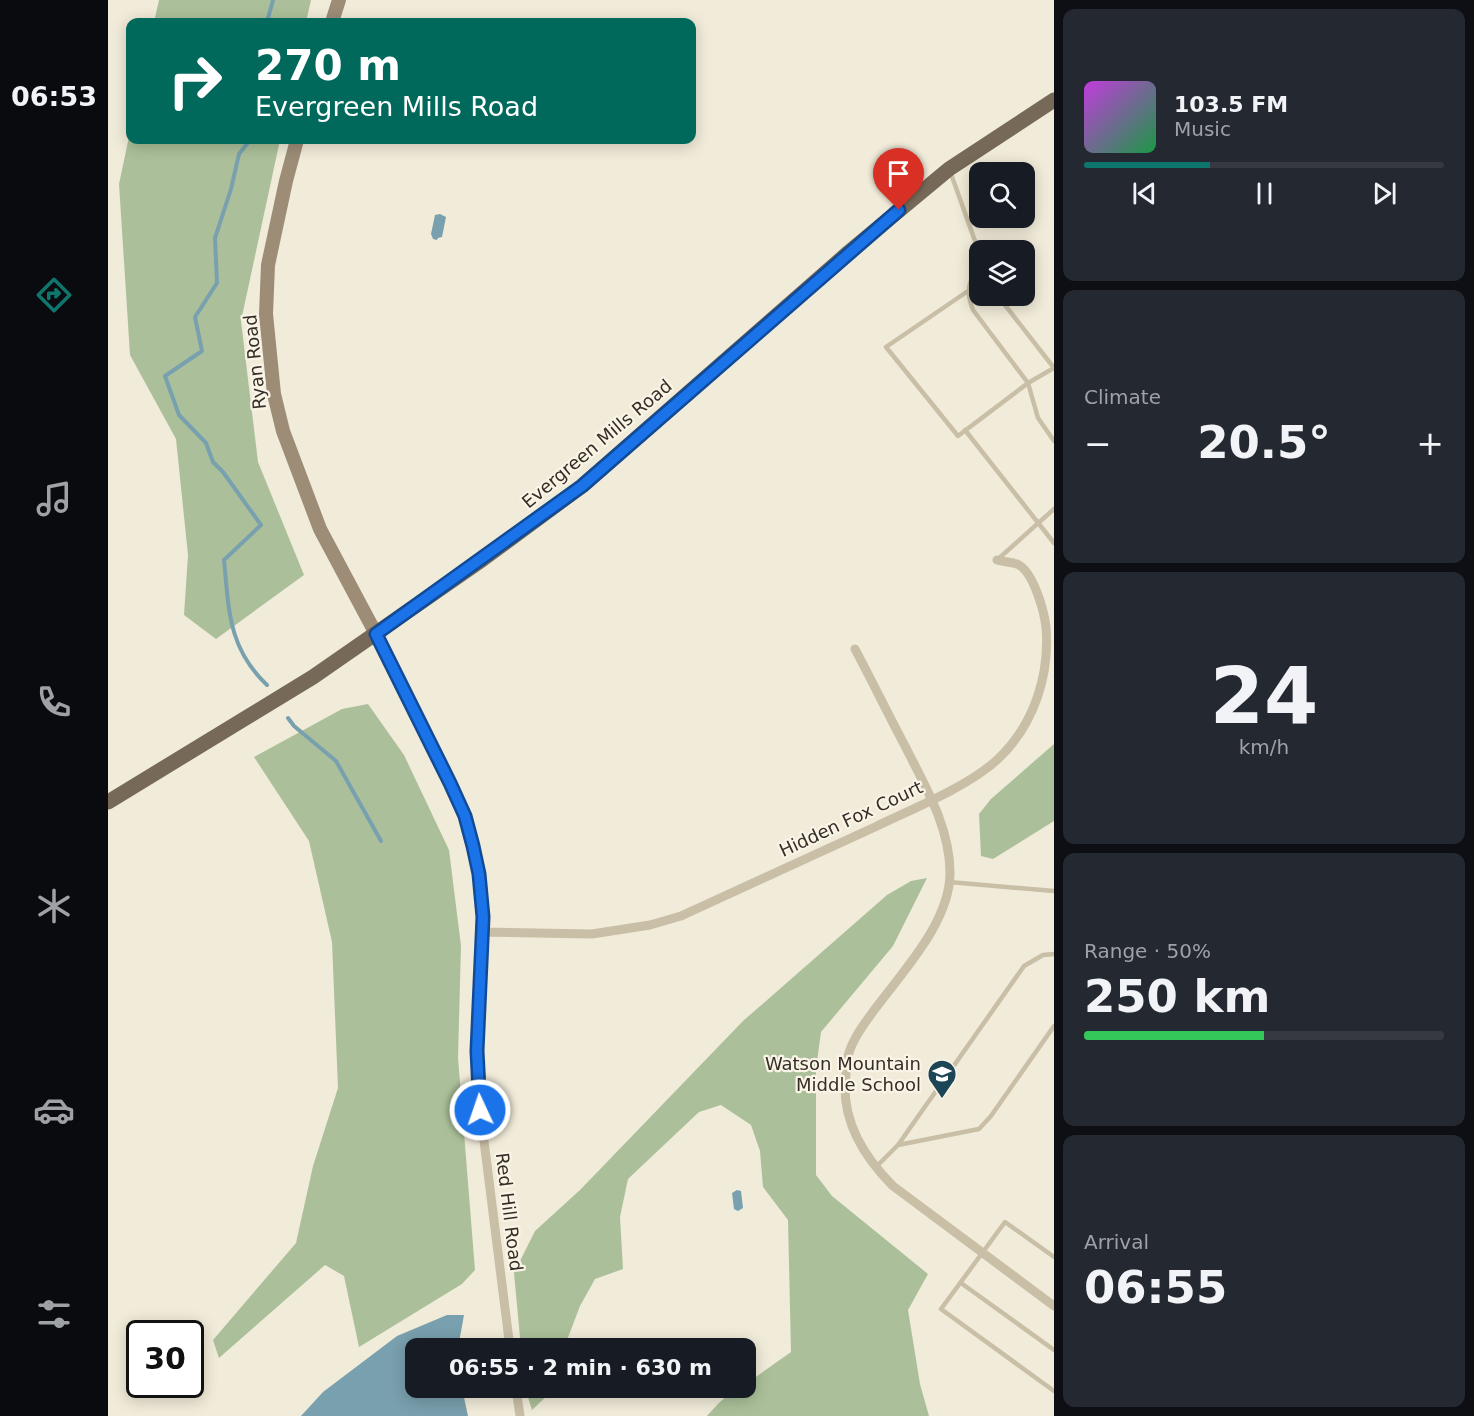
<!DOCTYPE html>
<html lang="en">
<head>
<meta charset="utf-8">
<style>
  :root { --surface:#171b24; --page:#242831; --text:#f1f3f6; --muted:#9ea1a6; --line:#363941; --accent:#0f766e }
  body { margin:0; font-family:"DejaVu Sans",sans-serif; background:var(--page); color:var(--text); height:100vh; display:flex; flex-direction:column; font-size:22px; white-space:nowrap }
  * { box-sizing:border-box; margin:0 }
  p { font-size:20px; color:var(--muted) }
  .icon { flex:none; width:33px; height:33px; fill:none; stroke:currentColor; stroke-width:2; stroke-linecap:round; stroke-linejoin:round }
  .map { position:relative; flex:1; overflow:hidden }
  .details { display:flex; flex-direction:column; gap:9px; padding:9px; background:#0d0f14; width:420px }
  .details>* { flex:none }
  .banner { position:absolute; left:18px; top:18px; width:570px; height:126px; border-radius:12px; box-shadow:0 3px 15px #0003; background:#00695c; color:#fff; overflow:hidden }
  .tools { position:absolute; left:861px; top:162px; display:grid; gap:12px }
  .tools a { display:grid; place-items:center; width:66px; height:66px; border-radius:12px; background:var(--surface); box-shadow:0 3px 15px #0003; font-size:30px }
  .speed { position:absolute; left:18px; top:1320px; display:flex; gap:12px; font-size:30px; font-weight:700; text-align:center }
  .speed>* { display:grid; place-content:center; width:78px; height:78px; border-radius:50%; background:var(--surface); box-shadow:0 3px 15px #0003; line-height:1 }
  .speed .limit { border:3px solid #111; border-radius:9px; background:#fff; color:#111 }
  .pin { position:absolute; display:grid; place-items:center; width:51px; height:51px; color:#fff; margin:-62px -26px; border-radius:50% 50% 50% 0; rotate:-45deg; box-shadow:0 0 6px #0007 }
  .pin .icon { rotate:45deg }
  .me { position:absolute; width:66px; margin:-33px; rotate:357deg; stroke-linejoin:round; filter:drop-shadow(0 0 4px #0008) }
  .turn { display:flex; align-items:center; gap:21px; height:126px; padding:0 30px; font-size:27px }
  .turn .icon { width:78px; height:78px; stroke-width:2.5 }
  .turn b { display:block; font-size:42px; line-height:51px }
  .big { font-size:45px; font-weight:800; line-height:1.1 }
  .details .tile { flex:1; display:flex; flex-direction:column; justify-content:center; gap:9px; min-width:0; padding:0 21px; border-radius:12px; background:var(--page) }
  .details .dial { align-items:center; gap:0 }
  .dial b { font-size:78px; line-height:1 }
  .song { display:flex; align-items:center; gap:18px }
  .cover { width:72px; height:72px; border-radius:9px; background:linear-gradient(135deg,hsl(290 70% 55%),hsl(140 70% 35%)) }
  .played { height:6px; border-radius:3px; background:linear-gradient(90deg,var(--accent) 35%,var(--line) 35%) }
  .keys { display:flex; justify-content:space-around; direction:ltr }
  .heat { display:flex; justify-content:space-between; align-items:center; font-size:33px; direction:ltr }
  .charge { height:9px; border-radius:4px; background:linear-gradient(90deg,#34c759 50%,var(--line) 0) }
  .trip { position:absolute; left:297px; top:1338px; width:351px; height:60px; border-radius:12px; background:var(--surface); box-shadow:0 3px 15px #0003; font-weight:800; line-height:60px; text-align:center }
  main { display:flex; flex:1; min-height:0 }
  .tab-bar { display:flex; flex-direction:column; width:108px; justify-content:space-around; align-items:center; background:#090b0e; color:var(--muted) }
  .tab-bar .icon { width:42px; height:42px }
  .tab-bar .on { color:var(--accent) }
  .tab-bar b { font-size:27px; color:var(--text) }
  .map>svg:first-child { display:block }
</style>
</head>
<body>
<main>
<nav class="tab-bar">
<b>06:53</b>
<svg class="icon on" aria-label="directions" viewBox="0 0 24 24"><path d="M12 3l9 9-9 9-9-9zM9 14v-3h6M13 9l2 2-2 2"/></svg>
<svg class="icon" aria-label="music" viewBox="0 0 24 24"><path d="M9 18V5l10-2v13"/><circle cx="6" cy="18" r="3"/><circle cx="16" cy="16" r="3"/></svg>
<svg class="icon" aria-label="phone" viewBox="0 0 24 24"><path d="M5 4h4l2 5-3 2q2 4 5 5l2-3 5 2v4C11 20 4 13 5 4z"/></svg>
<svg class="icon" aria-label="climate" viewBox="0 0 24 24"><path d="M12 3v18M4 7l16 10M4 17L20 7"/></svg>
<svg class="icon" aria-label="car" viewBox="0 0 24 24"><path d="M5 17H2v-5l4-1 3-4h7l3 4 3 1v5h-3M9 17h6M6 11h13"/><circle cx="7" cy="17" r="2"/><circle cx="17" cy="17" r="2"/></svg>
<svg class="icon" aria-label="filters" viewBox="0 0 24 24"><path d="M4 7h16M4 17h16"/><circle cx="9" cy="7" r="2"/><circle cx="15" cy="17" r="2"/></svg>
</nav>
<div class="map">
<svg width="946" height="1416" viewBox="0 0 946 1416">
  <rect width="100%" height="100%" fill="#f1ebd9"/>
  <path fill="#abc09a" d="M51 0H203L198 22H46Z
    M22 132V140H172L133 321 150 462 196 575 108 639 76 615 80 555 68 439 22 355 11 184Z
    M260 704 296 755 341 850 353 946 350 1058 367 1270 354 1284 251 1347 236 1276 217 1265 111 1358 105 1340 188 1243 205 1166 230 1088 224 942 201 841 146 757 234 709Z
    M946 744V821L885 859 873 856 871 814 883 799Z
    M819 878 785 946 713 1032 708 1069V1175L724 1196 820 1274 800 1310 812 1384 821 1416H599C608 1406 623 1388 638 1388V1384L683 1352 680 1220 655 1187 652 1151 643 1125 613 1105 591 1112 520 1179 512 1217 515 1269 487 1279 472 1306 456 1348H413L406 1273 427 1231 472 1190 635 1021 779 895 803 881Z
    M417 1388H443L441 1394 424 1410Z"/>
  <path fill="#79a0ae" d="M332 214 338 217 334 237 330 238 329 240 325 239 323 234 327 215Z
    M629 1190 633 1191 635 1208 630 1211 626 1209 624 1193Z
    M339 1315H356L350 1348H308V1388H354L360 1416H193L215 1392 289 1336Z"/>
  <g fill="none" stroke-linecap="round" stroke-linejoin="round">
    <path stroke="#79a0ae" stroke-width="4" d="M159 22 165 0
      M142 140 131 154 123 189 107 238 109 283 87 317 94 351 57 376 71 415 98 443 105 462 115 472 153 525 116 560C121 610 120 648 159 685
      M180 718 186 726 228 761 273 841"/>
    <path stroke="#c9bea6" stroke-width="4.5" d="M842 171 872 255
      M872 264C861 282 857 289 865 310L920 383 946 368
      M860 291 778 347 850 436 920 383 930 418 946 441
      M890 296 946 368
      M857 430 946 543
      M889 560 946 509
      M841 882 946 891
      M790 1145 871 1129 883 1116 946 1026
      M767 1168 790 1145 916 966 935 955 946 954
      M946 1257 897 1222 833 1309 946 1391
      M853 1283 946 1350"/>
    <path stroke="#c9bea6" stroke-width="9" d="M268 634 357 816 371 874 375 932 369 1051 372 1109 402 1348
      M747 649C764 681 780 714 797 746 817 786 842 827 842 873 842 922 795 971 767 1009 756 1024 745 1038 740 1056 738 1066 738 1077 737 1088 737 1127 758 1159 785 1186L946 1306
      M375 932 484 934 542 925 573 916C638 886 702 857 767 827 804 809 860 787 890 759 926 725 942 675 938 627 936 611 926 574 911 565 906 562 896 562 889 560
      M408 1388 412 1416"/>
    <path stroke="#9d8d77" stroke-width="14" d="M224 22 231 0
      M189 140 178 181 160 265 158 314 166 394 175 431 212 529 268 634"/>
    <path stroke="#776958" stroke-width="15" d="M0 802 205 677 375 559 474 486 741 252 841 169 946 100"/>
  </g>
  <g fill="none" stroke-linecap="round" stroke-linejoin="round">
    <g stroke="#114b97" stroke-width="15">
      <path id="route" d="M372 1110 369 1051 375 917 371 874 365 846 357 816 342 783 268 634 474 486 791 210"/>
    </g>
    <use href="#route" stroke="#1a73e8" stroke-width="10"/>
  </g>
  <defs>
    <g id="school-pin" transform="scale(1.5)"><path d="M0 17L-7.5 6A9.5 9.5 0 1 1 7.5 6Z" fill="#1c4656" stroke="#f9f4e6"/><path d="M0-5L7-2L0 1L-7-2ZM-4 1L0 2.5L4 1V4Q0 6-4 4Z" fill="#fff"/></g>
  </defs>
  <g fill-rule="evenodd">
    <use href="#school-pin" x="834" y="1074"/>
  </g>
  <g text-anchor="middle" stroke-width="4.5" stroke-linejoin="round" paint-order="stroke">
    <g font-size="18" fill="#352e27" stroke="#f9f4e6">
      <text transform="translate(147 362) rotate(-96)" y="6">Ryan Road</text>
      <text transform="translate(489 444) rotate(-40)" y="6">Evergreen Mills Road</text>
      <text transform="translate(743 819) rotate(-25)" y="6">Hidden Fox Court</text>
      <text transform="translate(401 1212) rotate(83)" y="6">Red Hill Road</text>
    </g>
    <g font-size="18" fill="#352e27" stroke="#f9f4e6" text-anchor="end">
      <text x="813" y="1070">Watson Mountain<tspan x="813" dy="21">Middle School</tspan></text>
    </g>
  </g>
</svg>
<div class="tools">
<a><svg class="icon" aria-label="search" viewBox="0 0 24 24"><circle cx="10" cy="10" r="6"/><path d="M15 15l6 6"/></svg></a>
<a><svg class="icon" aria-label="layers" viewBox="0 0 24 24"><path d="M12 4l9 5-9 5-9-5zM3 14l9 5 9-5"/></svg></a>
</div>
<div class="speed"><div class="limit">30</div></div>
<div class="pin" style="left:791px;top:210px;background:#d93025"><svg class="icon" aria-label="arrive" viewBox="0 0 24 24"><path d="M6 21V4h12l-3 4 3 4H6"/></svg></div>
<svg class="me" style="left:372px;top:1110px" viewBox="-20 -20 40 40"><circle r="17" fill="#1a73e8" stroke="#fff" stroke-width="3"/><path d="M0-11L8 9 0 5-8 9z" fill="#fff"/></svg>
<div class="trip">06:55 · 2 min · 630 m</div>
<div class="banner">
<div class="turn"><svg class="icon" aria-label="right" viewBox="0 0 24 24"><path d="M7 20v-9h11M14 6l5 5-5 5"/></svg><div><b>270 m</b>Evergreen Mills Road</div></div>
</div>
</div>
<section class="details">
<div class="tile">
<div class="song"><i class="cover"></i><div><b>103.5 FM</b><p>Music</p></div></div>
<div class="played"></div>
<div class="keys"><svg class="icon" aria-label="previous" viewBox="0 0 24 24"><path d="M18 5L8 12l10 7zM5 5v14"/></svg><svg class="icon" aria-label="pause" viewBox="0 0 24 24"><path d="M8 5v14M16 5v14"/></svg><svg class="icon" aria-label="next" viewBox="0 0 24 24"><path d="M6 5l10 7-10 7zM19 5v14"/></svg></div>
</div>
<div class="tile"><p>Climate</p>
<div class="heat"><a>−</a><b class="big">20.5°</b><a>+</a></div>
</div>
<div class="tile dial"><b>24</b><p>km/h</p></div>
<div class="tile"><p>Range · 50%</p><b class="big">250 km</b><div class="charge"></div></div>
<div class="tile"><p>Arrival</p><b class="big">06:55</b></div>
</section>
</main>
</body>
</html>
